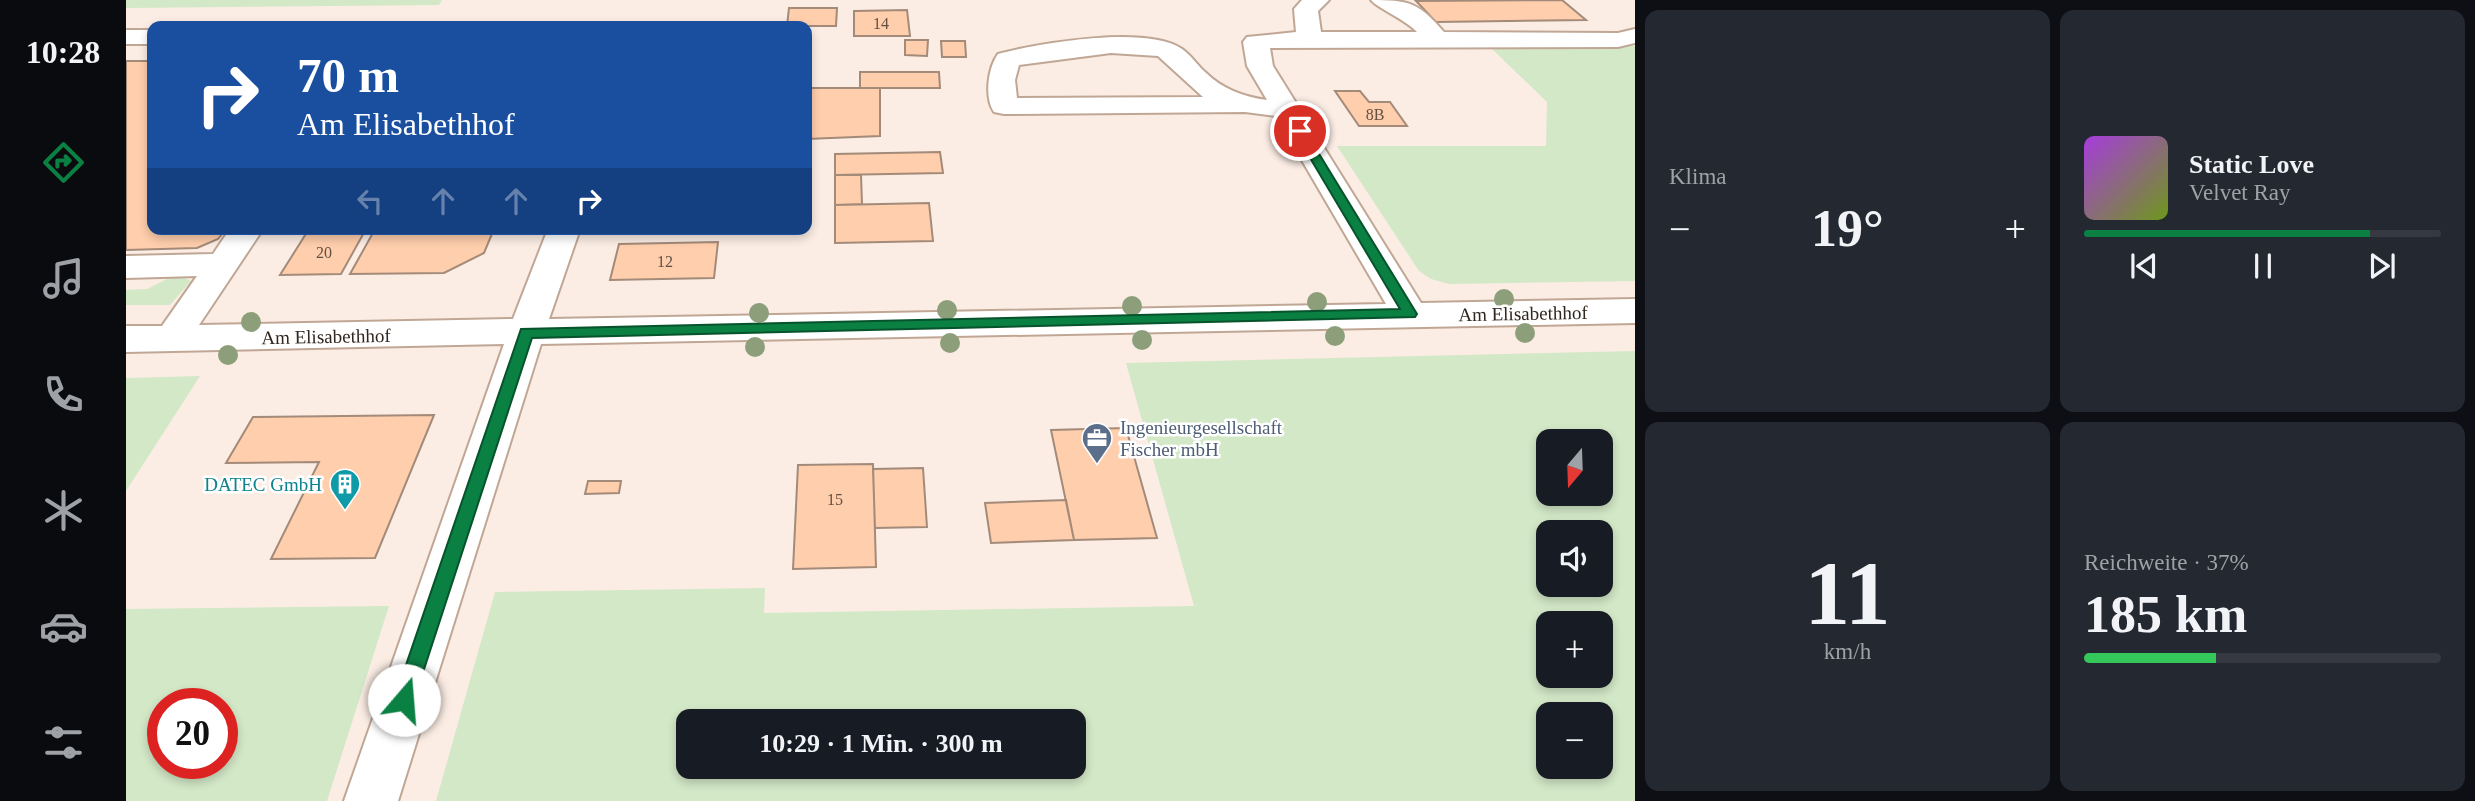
<!DOCTYPE html>
<html lang="de">
<head>
<meta charset="utf-8">
<style>
  :root { --surface:#171b24; --page:#242831; --text:#f1f3f6; --muted:#9ea1a6; --line:#363941; --accent:#0b8043 }
  body { margin:0; font-family:Georgia,serif; background:var(--page); color:var(--text); height:100vh; display:flex; flex-direction:column; font-size:26px; white-space:nowrap }
  * { box-sizing:border-box; margin:0 }
  p { font-size:23px; color:var(--muted) }
  .icon { flex:none; width:38px; height:38px; fill:none; stroke:currentColor; stroke-width:2; stroke-linecap:round; stroke-linejoin:round }
  .map { position:relative; flex:1; overflow:hidden }
  .drawer { display:flex; flex-direction:column; gap:10px; padding:10px; background:#0d0f14; width:840px }
  .drawer>* { flex:none }
  .banner { position:absolute; left:21px; top:21px; width:665px; height:214px; border-radius:14px; box-shadow:0 4px 10px #0003; background:#1a4fa0; color:#fff; overflow:hidden }
  .needle { width:46px; rotate:199deg }
  .buttons { position:absolute; left:1410px; top:429px; display:grid; gap:14px }
  .buttons a { display:grid; place-items:center; width:77px; height:77px; border-radius:14px; background:var(--surface); box-shadow:0 4px 10px #0003; font-size:35px }
  .speed { position:absolute; left:21px; top:688px; display:flex; gap:14px; font-size:35px; font-weight:700; text-align:center }
  .speed>* { display:grid; place-content:center; width:91px; height:91px; border-radius:50%; background:var(--surface); box-shadow:0 4px 10px #0003; line-height:1 }
  .speed .limit { border:10px solid #d22; background:#fff; color:#111 }
  .pin { position:absolute; display:grid; place-items:center; width:60px; height:60px; color:#fff; margin:-30px; border:4px solid #fff; border-radius:50%; box-shadow:0 2px 7px #0007 }
  .me { position:absolute; width:77px; margin:-38px; rotate:18deg; stroke-linejoin:round; filter:drop-shadow(0 0 5px #0008) }
  .turn { display:flex; align-items:center; gap:24px; height:147px; padding:0 35px; font-size:32px }
  .turn .icon { width:91px; height:91px; stroke-width:2.5 }
  .turn b { display:block; font-size:49px; line-height:60px }
  .lanes { display:flex; align-items:center; height:66px; padding:0 35px; background:#0003; justify-content:center; gap:35px; direction:ltr }
  .lanes .off { opacity:.35 }
  .big { font-size:52px; font-weight:600; line-height:1.1 }
  .drawer .tile { flex:1; display:flex; flex-direction:column; justify-content:center; gap:10px; min-width:0; padding:0 24px; border-radius:14px; background:var(--page) }
  .drawer .dial { align-items:center; gap:0 }
  .dial b { font-size:91px; line-height:1 }
  .song { display:flex; align-items:center; gap:21px }
  .cover { width:84px; height:84px; border-radius:10px; background:linear-gradient(135deg,hsl(280 70% 55%),hsl(80 70% 35%)) }
  .played { height:7px; border-radius:4px; background:linear-gradient(90deg,var(--accent) 80%,var(--line) 80%) }
  .keys { display:flex; justify-content:space-around; direction:ltr }
  .heat { display:flex; justify-content:space-between; align-items:center; font-size:38px; direction:ltr }
  .charge { height:10px; border-radius:5px; background:linear-gradient(90deg,#34c759 37%,var(--line) 0) }
  .drawer .tiles { flex:1; display:grid; gap:10px; grid-template-columns:repeat(2,1fr) }
  .trip { position:absolute; left:550px; top:709px; width:410px; height:70px; border-radius:14px; background:var(--surface); box-shadow:0 4px 10px #0003; font-weight:600; line-height:70px; text-align:center }
  main { display:flex; flex:1; min-height:0 }
  .tabs { display:flex; flex-direction:column; width:126px; justify-content:space-around; align-items:center; background:#090b0e; color:var(--muted) }
  .tabs .icon { width:49px; height:49px }
  .tabs .on { color:var(--accent) }
  .tabs b { font-size:32px; color:var(--text) }
  .map>svg:first-child { display:block }
</style>
</head>
<body>
<main>
<nav class="tabs">
<b>10:28</b>
<svg class="icon on" aria-label="directions" viewBox="0 0 24 24"><path d="M12 3l9 9-9 9-9-9zM9 14v-3h6M13 9l2 2-2 2"/></svg>
<svg class="icon" aria-label="music" viewBox="0 0 24 24"><path d="M9 18V5l10-2v13"/><circle cx="6" cy="18" r="3"/><circle cx="16" cy="16" r="3"/></svg>
<svg class="icon" aria-label="phone" viewBox="0 0 24 24"><path d="M5 4h4l2 5-3 2q2 4 5 5l2-3 5 2v4C11 20 4 13 5 4z"/></svg>
<svg class="icon" aria-label="climate" viewBox="0 0 24 24"><path d="M12 3v18M4 7l16 10M4 17L20 7"/></svg>
<svg class="icon" aria-label="car" viewBox="0 0 24 24"><path d="M5 17H2v-5l4-1 3-4h7l3 4 3 1v5h-3M9 17h6M6 11h13"/><circle cx="7" cy="17" r="2"/><circle cx="17" cy="17" r="2"/></svg>
<svg class="icon" aria-label="filters" viewBox="0 0 24 24"><path d="M4 7h16M4 17h16"/><circle cx="9" cy="7" r="2"/><circle cx="15" cy="17" r="2"/></svg>
</nav>
<div class="map">
<svg width="1509" height="801" viewBox="0 0 1509 801">
  <rect width="100%" height="100%" fill="#fdf8f4"/>
  <path fill="#fbede4" fill-rule="evenodd" d="M0 0H1509V801H0ZM26 26H681V229H26ZM1423 441H1475V494H1423ZM1423 532H1475V584H1423ZM1423 623H1475V676H1423ZM37 704H96V763H37ZM1423 714H1475V766H1423ZM562 721H947V766H562Z"/>
  <path fill="#d3e8c7" fill-rule="evenodd" d="M0 0H316L313 5 0 8Z
    M1509 46V281L1323 284 1305 279 1293 271 1211 146H1420L1421 102 1364 47Z
    M51 274 65 281 44 305H0V290L21 289Z
    M1509 351V801H310L369 592 639 588 638 613 1068 606 1000 363ZM1475 441V494H1423V441ZM1475 532V584H1423V532ZM1475 623V676H1423V623ZM1475 714V766H1423V714ZM947 721V766H562V721Z
    M74 376 0 491V378Z
    M263 606 201 801H0V609ZM37 704H96V763H37Z"/>
  <path fill="#ffceac" stroke="#a38a79" stroke-width="2" d="M1436 0 1460 20 1310 22 1290 1Z
    M663 8H711L710 26H661Z
    M781 10 784 36H728V11Z
    M779 40H802L801 56 779 55Z
    M815 41H839L840 57H816Z
    M0 61H26V229H100L92 239 71 248 0 250Z
    M734 72H813L814 88H734Z
    M681 88H754V136L681 139Z
    M1209 91H1234L1243 102H1264L1281 126H1233Z
    M814 152 817 173 709 175V154Z
    M709 175H735L736 204 709 205Z
    M803 203 807 241 709 243V205Z
    M183 229H240L215 274 154 275Z
    M368 229 358 253 318 273 224 274 248 231Z
    M592 242 588 278 484 280 493 244Z
    M308 415 249 558 145 559 193 462 100 463 127 417Z
    M1000 428 1031 538 948 540 925 430Z
    M747 464 750 567 667 569 672 465Z
    M797 468 801 527 749 528 747 469Z
    M462 481H495L493 493 459 494Z
    M940 500 948 540 865 543 859 503Z"/>
  <g fill="none" stroke-linecap="round" stroke-linejoin="round">
    <g stroke="#c0a795" stroke-width="4">
      <path id="minor" d="M1176 0H1203L1192 11 1195 32H1291C1279 19 1251 8 1245 0 1283 0 1292 2 1318 32L1492 33 1509 29V43L1492 47 1144 48 1147 66 1295 303 1509 299V323L415 344 272 801H218L378 344 0 352V326H36L71 276 0 278V256L87 254 104 229H137L73 325 387 319 422 229H454L423 319 1260 304 1150 116 1119 112 878 114 868 112C858 97 862 68 872 54 914 43 1020 25 1056 49 1065 55 1071 65 1079 72 1096 89 1118 97 1141 100L1121 66 1117 42 1121 37 1170 32 1168 9ZM985 53 1032 56 1077 97 891 98 889 80 893 65Z
        M0 30H26V44H0Z"/>
    </g>
    <use href="#minor" fill="#fff" fill-rule="evenodd"/>
  </g>
  <g fill="#8d9f7a">
    <circle cx="1378" cy="299" r="10"/>
    <circle cx="1191" cy="302" r="10"/>
    <circle cx="1006" cy="306" r="10"/>
    <circle cx="821" cy="310" r="10"/>
    <circle cx="633" cy="313" r="10"/>
    <circle cx="125" cy="322" r="10"/>
    <circle cx="1399" cy="333" r="10"/>
    <circle cx="1209" cy="336" r="10"/>
    <circle cx="1016" cy="340" r="10"/>
    <circle cx="824" cy="343" r="10"/>
    <circle cx="629" cy="347" r="10"/>
    <circle cx="102" cy="355" r="10"/>
  </g>
  <path fill="#0b8043" stroke="#07532c" stroke-width="2" d="M1169 129 1179 131 1291 314 1289 317 406 338 288 700 285 707 278 710 271 707 268 700 395 329 1274 309 1168 131Z"/>
  <defs>
    <g id="office-pin" transform="scale(1.575)"><path d="M0 17L-7.5 6A9.5 9.5 0 1 1 7.5 6Z" fill="#5c6f8a" stroke="#fff"/><path d="M-6-3h4V-5.5h4V-3h4V5H-6ZM-1-4.5V-3h2v-1.5ZM-6 0V1H6V0Z" fill="#fff"/></g>
    <g id="building-pin" transform="scale(1.575)"><path d="M0 17L-7.5 6A9.5 9.5 0 1 1 7.5 6Z" fill="#0f9aa8" stroke="#fff"/><path d="M-4-6H4V6H1V3H-1V6H-4ZM-2.5-4.3h1.7v1.8h-1.7ZM.8-4.3h1.7v1.8H.8ZM-2.5-1h1.7V.8h-1.7ZM.8-1h1.7V.8H.8Z" fill="#fff"/></g>
  </defs>
  <g fill-rule="evenodd">
    <use href="#office-pin" x="971" y="438"/>
    <use href="#building-pin" x="219" y="484"/>
  </g>
  <g text-anchor="middle" stroke-width="5" stroke-linejoin="round" paint-order="stroke">
    <g font-size="16" fill="#635042">
      <text x="755" y="29">14</text>
      <text x="1249" y="120">8B</text>
      <text x="198" y="258">20</text>
      <text x="539" y="267">12</text>
      <text x="709" y="505">15</text>
    </g>
    <g font-size="19" fill="#2f261f" stroke="#fff">
      <text transform="translate(1397 313) rotate(-1)" y="7">Am Elisabethhof</text>
      <text transform="translate(200 336) rotate(-1)" y="7">Am Elisabethhof</text>
    </g>
    <g font-size="19" fill="#4e5e75" stroke="#fff" text-anchor="start">
      <text x="994" y="434">Ingenieurgesellschaft<tspan x="994" dy="22">Fischer mbH</tspan></text>
    </g>
    <g font-size="19" fill="#0d838f" stroke="#fff" text-anchor="end">
      <text x="196" y="491">DATEC GmbH</text>
    </g>
  </g>
</svg>
<div class="buttons">
<a><svg class="needle" viewBox="-14 -14 28 28"><path d="M0-13l5 13h-10z" fill="#e53935"/><path d="M0 13l5-13h-10z" fill="#9ea1a6"/></svg></a>
<a><svg class="icon" aria-label="sound" viewBox="0 0 24 24"><path d="M4 9h4l5-4v14l-5-4H4zM17 9q2 3 0 6"/></svg></a>
<a>+</a>
<a>−</a>
</div>
<div class="speed"><div class="limit">20</div></div>
<div class="pin" style="left:1174px;top:131px;background:#d93025"><svg class="icon" aria-label="arrive" viewBox="0 0 24 24"><path d="M6 21V4h12l-3 4 3 4H6"/></svg></div>
<svg class="me" style="left:278px;top:700px" viewBox="-20 -20 40 40"><circle r="19" fill="#fff"/><path d="M0-13L10 11 0 6-10 11z" fill="#0b8043"/></svg>
<div class="trip">10:29 · 1 Min. · 300 m</div>
<div class="banner">
<div class="turn"><svg class="icon" aria-label="right" viewBox="0 0 24 24"><path d="M7 20v-9h11M14 6l5 5-5 5"/></svg><div><b>70 m</b>Am Elisabethhof</div></div>
<div class="lanes"><svg class="icon off" aria-label="left" viewBox="0 0 24 24"><path d="M17 20v-9H6M10 6l-5 5 5 5"/></svg><svg class="icon off" aria-label="ahead" viewBox="0 0 24 24"><path d="M12 20V5M6 11l6-6 6 6"/></svg><svg class="icon off" aria-label="ahead" viewBox="0 0 24 24"><path d="M12 20V5M6 11l6-6 6 6"/></svg><svg class="icon" aria-label="right" viewBox="0 0 24 24"><path d="M7 20v-9h11M14 6l5 5-5 5"/></svg></div>
</div>
</div>
<section class="drawer">
<div class="tiles">
<div class="tile"><p>Klima</p>
<div class="heat"><a>−</a><b class="big">19°</b><a>+</a></div>
</div>
<div class="tile">
<div class="song"><i class="cover"></i><div><b>Static Love</b><p>Velvet Ray</p></div></div>
<div class="played"></div>
<div class="keys"><svg class="icon" aria-label="previous" viewBox="0 0 24 24"><path d="M18 5L8 12l10 7zM5 5v14"/></svg><svg class="icon" aria-label="pause" viewBox="0 0 24 24"><path d="M8 5v14M16 5v14"/></svg><svg class="icon" aria-label="next" viewBox="0 0 24 24"><path d="M6 5l10 7-10 7zM19 5v14"/></svg></div>
</div>
<div class="tile dial"><b>11</b><p>km/h</p></div>
<div class="tile"><p>Reichweite · 37%</p><b class="big">185 km</b><div class="charge"></div></div>
</div>
</section>
</main>
</body>
</html>
